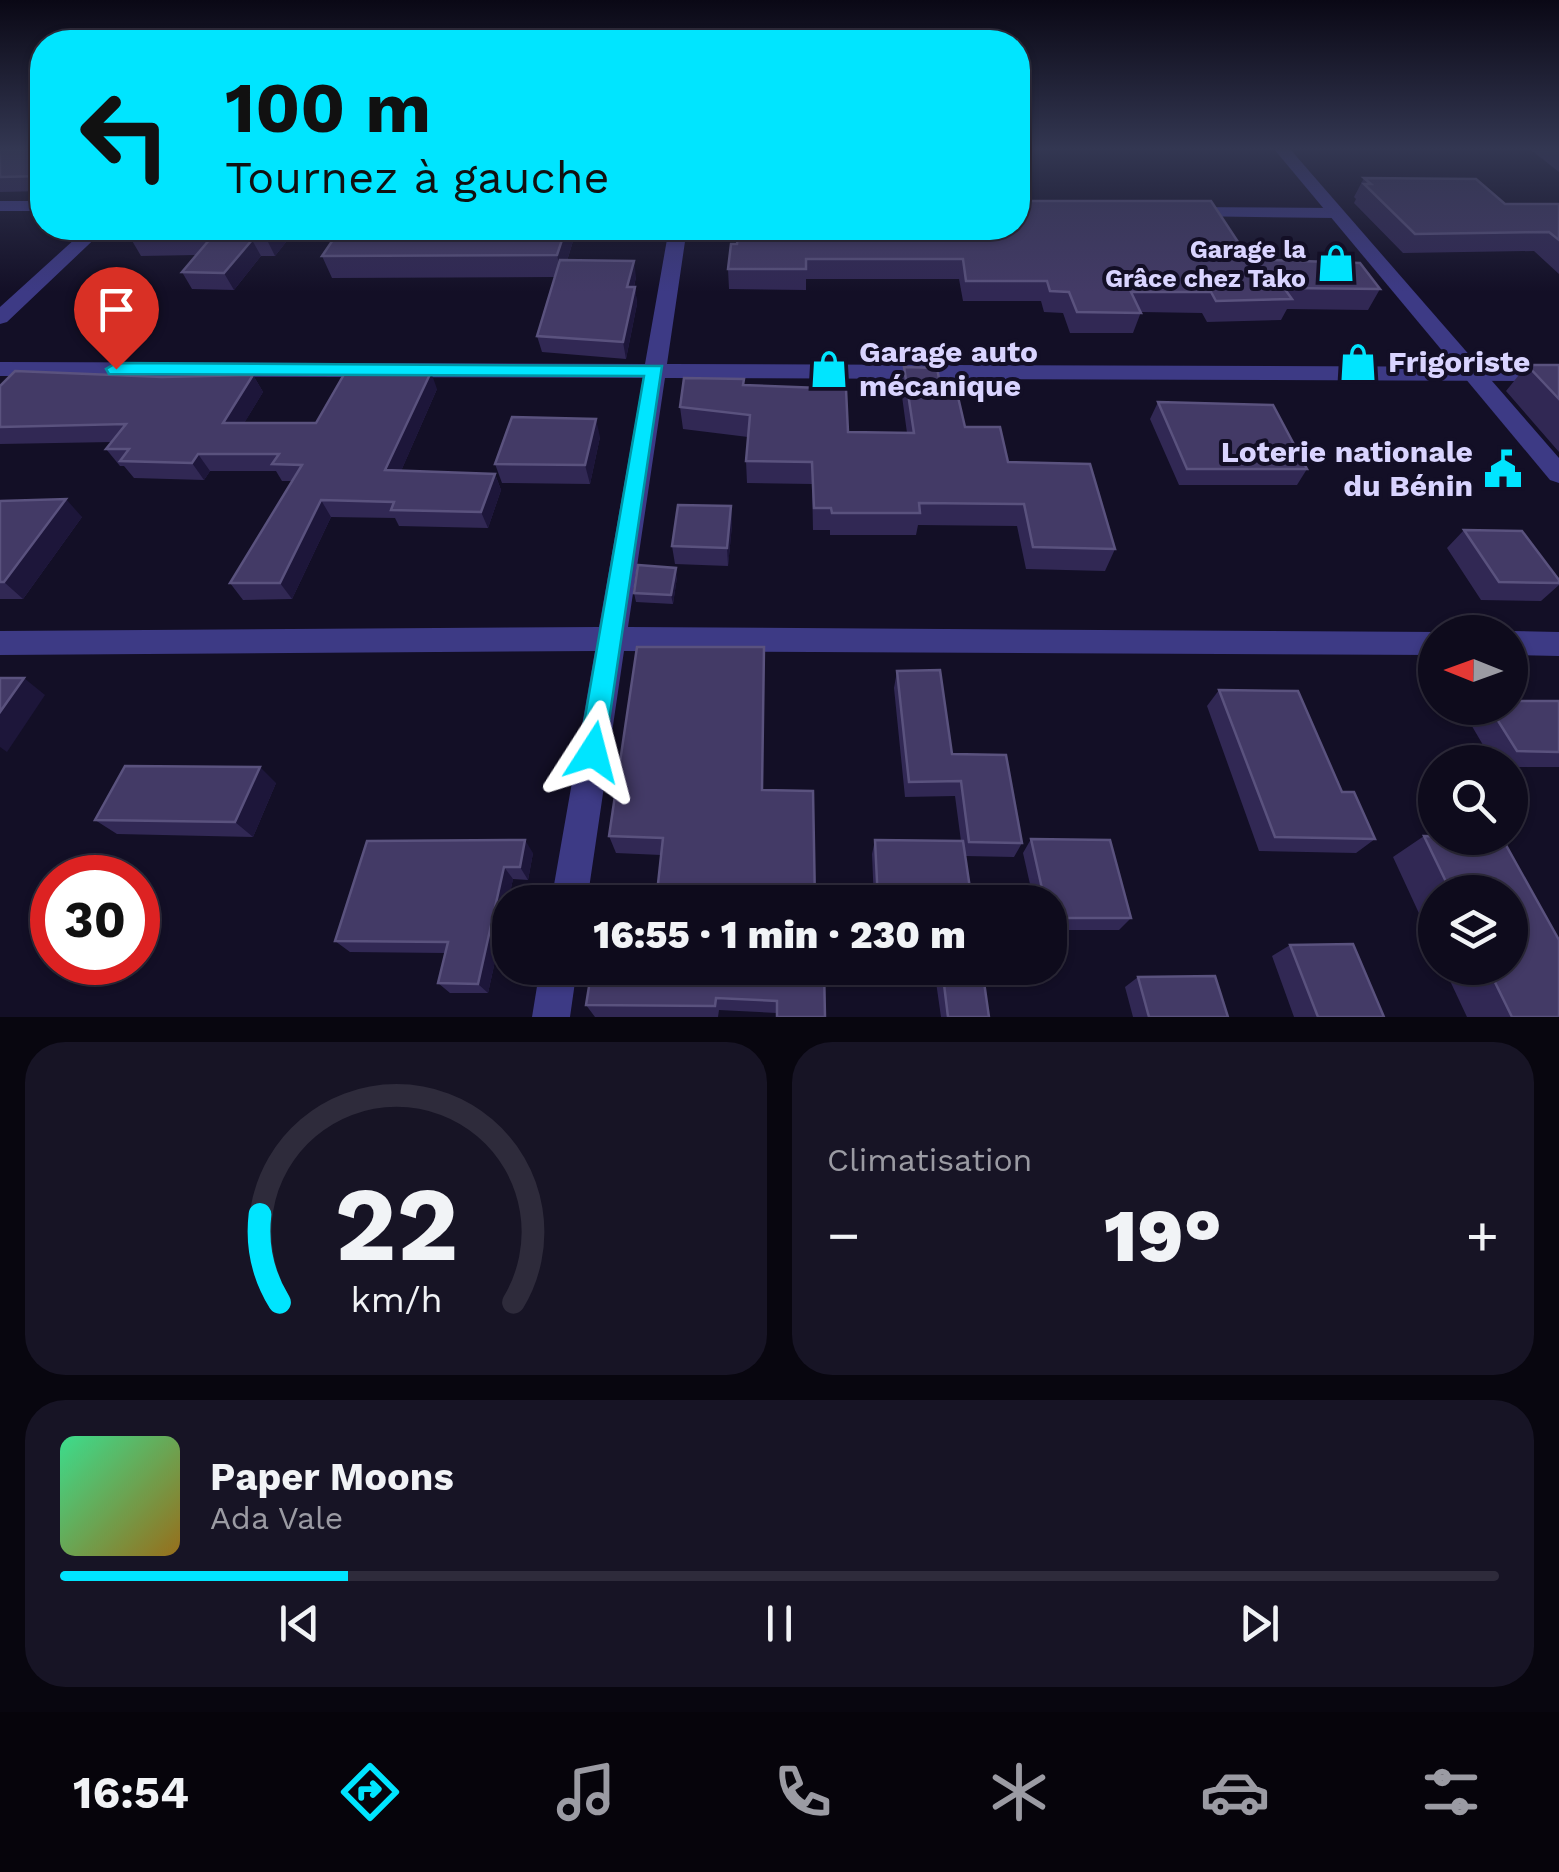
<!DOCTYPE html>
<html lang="fr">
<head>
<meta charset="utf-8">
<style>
  :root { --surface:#0e0b1c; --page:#171425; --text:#f1f3f6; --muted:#9b9ba3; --line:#2e2b3b; --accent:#00e5ff }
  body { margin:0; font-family:"Work Sans",sans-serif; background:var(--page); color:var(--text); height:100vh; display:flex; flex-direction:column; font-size:38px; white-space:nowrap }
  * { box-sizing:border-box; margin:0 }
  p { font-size:32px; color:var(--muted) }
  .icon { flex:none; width:55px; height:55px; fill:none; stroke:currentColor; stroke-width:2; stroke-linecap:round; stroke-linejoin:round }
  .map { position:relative; height:1017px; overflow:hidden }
  .sheet { display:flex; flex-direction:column; gap:25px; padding:25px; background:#08060f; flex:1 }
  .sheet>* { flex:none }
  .top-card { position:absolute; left:30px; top:30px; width:1000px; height:210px; border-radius:40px; box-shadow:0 2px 8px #0004,0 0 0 2px var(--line); background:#00e5ff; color:#111; overflow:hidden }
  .needle { width:65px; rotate:271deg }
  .controls { position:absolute; left:1418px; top:615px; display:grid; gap:20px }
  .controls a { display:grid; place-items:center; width:110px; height:110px; border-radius:50%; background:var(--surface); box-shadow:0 2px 8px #0004,0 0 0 2px var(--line); font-size:50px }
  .speed { position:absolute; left:30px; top:855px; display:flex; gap:20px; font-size:50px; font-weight:700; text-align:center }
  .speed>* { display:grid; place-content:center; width:130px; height:130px; border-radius:50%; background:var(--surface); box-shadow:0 2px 8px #0004,0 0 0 2px var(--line); line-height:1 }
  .speed .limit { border:15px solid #d22; background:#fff; color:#111 }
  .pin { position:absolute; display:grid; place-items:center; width:85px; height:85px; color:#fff; margin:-102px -42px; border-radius:50% 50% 50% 0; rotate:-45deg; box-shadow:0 0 10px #0007 }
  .pin .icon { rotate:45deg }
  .me { position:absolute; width:110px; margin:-55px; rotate:9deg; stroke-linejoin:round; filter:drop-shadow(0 0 8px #0008) }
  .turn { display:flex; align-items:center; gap:35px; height:210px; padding:0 30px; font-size:45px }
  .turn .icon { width:130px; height:130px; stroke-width:2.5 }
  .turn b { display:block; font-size:70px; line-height:85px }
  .big { font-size:75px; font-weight:800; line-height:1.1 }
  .sheet .widget { flex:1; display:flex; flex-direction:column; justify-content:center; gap:15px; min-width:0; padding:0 35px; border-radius:40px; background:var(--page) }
  .sheet .dial { align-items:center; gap:0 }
  .dial svg { height:260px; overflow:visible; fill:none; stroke:var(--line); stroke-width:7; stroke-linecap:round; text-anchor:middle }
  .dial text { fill:var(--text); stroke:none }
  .song { display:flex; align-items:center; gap:30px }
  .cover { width:120px; height:120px; border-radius:15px; background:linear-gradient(135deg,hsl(150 70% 55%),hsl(40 70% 35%)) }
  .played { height:10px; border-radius:5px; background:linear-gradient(90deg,var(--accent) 20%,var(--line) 20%) }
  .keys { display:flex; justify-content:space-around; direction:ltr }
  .heat { display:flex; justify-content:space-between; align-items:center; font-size:55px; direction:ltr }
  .sheet .tiles { flex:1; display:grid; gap:25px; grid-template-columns:1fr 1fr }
  .widget:last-child { grid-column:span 2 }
  .trip { position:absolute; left:492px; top:885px; width:575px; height:100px; border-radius:40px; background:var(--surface); box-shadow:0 2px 8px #0004,0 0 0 2px var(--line); font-weight:800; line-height:100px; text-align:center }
  .tabs { display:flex; height:160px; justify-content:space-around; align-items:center; background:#06040b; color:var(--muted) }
  .tabs .icon { width:70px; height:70px }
  .tabs .selected { color:var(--accent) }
  .tabs b { font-size:45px; color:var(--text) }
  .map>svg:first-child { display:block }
</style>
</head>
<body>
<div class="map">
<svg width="1559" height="1017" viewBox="0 0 1559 1017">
  <rect width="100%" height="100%" fill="#130f26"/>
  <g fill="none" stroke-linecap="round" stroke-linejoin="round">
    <path fill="#3d3a85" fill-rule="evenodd" d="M0 201H42V211H0Z
      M1179 207 1335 208 1344 213 1335 218 1185 216 1176 211Z
      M87 228H106L7 322 0 324V307Z
      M669 228H687L667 364 1559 367V381L665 378 628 627 1440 632H1435V655L624 651 587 902H551L595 651 0 655V631L599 627 643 378 0 376V362L645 364Z
      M1510 631 1559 632V656L1510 655V632H1505Z
      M540 968H577L570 1017H532Z"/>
    <path fill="#3d3a85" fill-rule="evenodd" d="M1274 149H1290L1559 458V483L1550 480Z"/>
  </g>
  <path fill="#312854" d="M0 150H42V191L0 192Z
    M1531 150H1559V172Z
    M1364 178 1505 204H1559V274L1534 251 1403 253 1354 203 1356 199 1354 197Z
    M297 228 275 256H261L234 290 192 289 182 272 196 255 141 256 131 239Z
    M577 228 567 261 636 277 634 287H635L637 304 626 359 542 352 537 336 555 277 332 278 322 256Z
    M737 244 1240 245 1272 260 1380 289 1368 310 1287 309 1281 320 1207 322 1202 313 1141 312 1133 333H1070L1063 313 1044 312 1041 301H963L959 279H806V290L729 289 728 269Z
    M1527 365H1559V452L1506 391Z
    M904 367 940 384 965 427 1115 549 1105 571 1026 569 1017 526 918 525 916 535H830V530H813L812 484 747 483 746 461 748 437 683 429 680 407 744 385 848 432 907 433 901 389Z
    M253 375 263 392 244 423H316L437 389 401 471 495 474 501 490 488 528 399 526 395 518 331 517 292 599 243 600 230 583 292 481H282L276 471H210L204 480 134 478 124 466H120L106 449 112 442 0 444V386L162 377Z
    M1158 402 1307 469 1297 485H1179L1150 419Z
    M600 437 590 484 502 483 495 464Z
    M0 501 82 517 23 599H0Z
    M731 506 732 525 728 566 675 564 672 546Z
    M1464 530 1559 580V585L1541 601 1481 600 1447 548Z
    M677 577 673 604 636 602 634 593Z
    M765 668 661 855 616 853 609 836Z
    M897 671 952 754 1022 843 1014 857 965 856 972 902H874L872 854 875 840 961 841 955 796 905 797 894 688Z
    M1219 690 1375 839 1356 853 1259 851 1207 706Z
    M1559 701V767H1510V762H1493L1466 716 1477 708H1510Z
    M276 783 253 837 117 834 95 820Z
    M1424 836 1502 838 1559 940V1017H1467L1444 968H1510V892H1435V948L1393 857Z
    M1031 839 1131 918 1119 930H1050V902H1034L1023 853Z
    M533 853 528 880 513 879 488 993H450L438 983 445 953 350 952 335 941Z
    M1290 945 1384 1017H1294L1272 956Z
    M824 968 777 1013 719 1010 718 1017H595L586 1005Z
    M934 968H982L989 1017H941Z
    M1138 977 1228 1017H1133L1125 987Z"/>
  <path fill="#1d163a" d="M276 228H297L275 256 267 240Z
    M566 228H577L562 277 557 255Z
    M252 240 261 256 234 290 224 273Z
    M634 261 636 277 630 304 627 287Z
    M635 287 637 304 626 359 623 342Z
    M431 372 437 389 394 487 385 470Z
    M253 375 263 392 234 440 223 423Z
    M596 419 600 437 590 484 585 465Z
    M198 454 210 471 204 480 192 463Z
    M495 474 501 490 488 528 481 512Z
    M66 499 82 517 23 599 4 582Z
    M321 500 331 517 292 599 280 583Z
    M731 506 732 525 728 566 727 548Z
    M676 568 677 577 673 604 671 595Z
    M24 678 45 695 7 752 0 747V712Z
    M260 767 276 783 253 837 235 822Z
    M525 840 533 853 528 880 520 867Z
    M504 867 513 879 488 993 478 984Z"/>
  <path fill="#433a66" stroke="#5a527e" stroke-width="2.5" d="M0 150H42V176L0 177Z
    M1364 178 1476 179 1505 204H1559V240L1549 232 1415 234 1364 184H1371Z
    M1018 201H1211L1240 245H1262L1272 260 1360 263 1380 289 1284 288 1292 299 1216 301 1211 292H1131L1141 313 1077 312 1069 292 1050 291 1047 281H966L963 259H806V269H728L731 244H737L739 228H1018Z
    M142 228H276L267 240H252L224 273 182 272 210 239H131Z
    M341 228H566L557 255 322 256Z
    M560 260 634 261 627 287H635L623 342 537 336Z
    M1527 365H1559V399Z
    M904 367 937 368 940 384H955L965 427H1000L1008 462 1090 464 1115 549 1033 547 1024 504 919 503 920 513H832L831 508H814L812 462 746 461 750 415 680 407 684 378 744 379 743 385 846 389 848 432 914 433Z
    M15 371 162 377 253 375 223 423H316L346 371 431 372 385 470 495 474 481 512 391 510 394 502 321 500 280 583H230L302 465 272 464 279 454H198L192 463 120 461 129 449H106L126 424 0 427V386Z
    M1158 402 1273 405 1307 469H1187Z
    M512 417 596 419 585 465 495 464Z
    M66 499 4 582H0V501Z
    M678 505 731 506 727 548 672 546Z
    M1464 530 1522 531 1559 580V583L1499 582Z
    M638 565 676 568 671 595 634 593Z
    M637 647H764L762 790 813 791 815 902H656L663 838 609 836Z
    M940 670 952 754 1006 755 1022 843 969 842 961 781 909 782 897 671Z
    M0 678H24L0 712Z
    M1219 690 1298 691 1342 792H1354L1375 839 1275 837Z
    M1510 701H1559V752L1517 751 1490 708H1510Z
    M125 766 260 767 235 822 95 820Z
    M1424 836 1502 838 1559 940V1017H1512L1488 968H1510V892H1451Z
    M1031 839 1110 840 1131 918H1050V902H1045Z
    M525 840 520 867H504L478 984 438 983 448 942 335 941 367 841Z
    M875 840 963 841 972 902H878Z
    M1353 944 1384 1017H1318L1290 945Z
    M592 968H824L825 1017H777V1001L716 998 715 1006 586 1005Z
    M942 968H982L989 1017H948Z
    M1215 976 1228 1017H1149L1138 977Z"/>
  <linearGradient id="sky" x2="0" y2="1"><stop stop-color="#0a0815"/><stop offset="0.51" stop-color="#333752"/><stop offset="1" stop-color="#333752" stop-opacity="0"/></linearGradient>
  <rect width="1559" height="292" fill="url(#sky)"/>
  <path fill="#00e5ff" stroke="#0095a6" stroke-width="2.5" d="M116 363 662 366 603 761 593 765 583 761 579 752 644 376 109 374 106 369Z"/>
  <defs>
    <g id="shop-bare" transform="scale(3)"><path d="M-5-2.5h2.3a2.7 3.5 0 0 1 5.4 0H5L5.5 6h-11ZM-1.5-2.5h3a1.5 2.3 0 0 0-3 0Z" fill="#00e5ff" stroke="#130f26" stroke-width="2.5" paint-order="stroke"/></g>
    <g id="civic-bare" transform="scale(3)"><path d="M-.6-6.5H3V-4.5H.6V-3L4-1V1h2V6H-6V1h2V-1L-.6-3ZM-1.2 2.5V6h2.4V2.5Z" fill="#00e5ff" stroke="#130f26" stroke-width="2.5" paint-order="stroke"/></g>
  </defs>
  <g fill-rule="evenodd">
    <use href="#shop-bare" x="1336" y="263"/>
    <use href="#shop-bare" x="1358" y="362"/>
    <use href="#shop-bare" x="829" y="369"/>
    <use href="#civic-bare" x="1503" y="469"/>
  </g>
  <g text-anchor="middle" stroke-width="8" stroke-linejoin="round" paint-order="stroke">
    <g font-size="25" font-weight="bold" fill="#d9d4ff" stroke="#130f26" text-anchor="end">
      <text x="1306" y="258">Garage la<tspan x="1306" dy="29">Grâce chez Tako</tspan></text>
    </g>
    <g font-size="30" font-weight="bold" fill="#d9d4ff" stroke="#130f26" text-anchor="start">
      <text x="859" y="362">Garage auto<tspan x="859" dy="34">mécanique</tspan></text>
      <text x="1388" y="372">Frigoriste</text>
      <text x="1473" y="462" text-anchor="end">Loterie nationale<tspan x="1473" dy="34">du Bénin</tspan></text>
    </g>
  </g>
</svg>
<div class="controls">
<a><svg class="needle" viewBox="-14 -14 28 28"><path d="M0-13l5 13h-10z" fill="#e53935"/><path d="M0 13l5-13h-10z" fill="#9b9ba3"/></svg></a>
<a><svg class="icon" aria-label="search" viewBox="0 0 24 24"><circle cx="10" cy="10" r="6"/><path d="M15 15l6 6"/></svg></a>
<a><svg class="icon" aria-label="layers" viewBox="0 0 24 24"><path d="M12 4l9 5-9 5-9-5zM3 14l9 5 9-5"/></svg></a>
</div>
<div class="speed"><div class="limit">30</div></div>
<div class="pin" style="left:116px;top:369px;background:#d93025"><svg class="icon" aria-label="arrive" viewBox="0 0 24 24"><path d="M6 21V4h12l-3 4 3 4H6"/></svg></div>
<svg class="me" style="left:593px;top:752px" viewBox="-20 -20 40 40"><path d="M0-17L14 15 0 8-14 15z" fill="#00e5ff" stroke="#fff" stroke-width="4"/></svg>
<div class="trip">16:55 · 1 min · 230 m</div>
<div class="top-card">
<div class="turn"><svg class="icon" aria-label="left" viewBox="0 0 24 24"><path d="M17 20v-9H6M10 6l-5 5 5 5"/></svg><div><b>100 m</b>Tournez à gauche</div></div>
</div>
</div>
<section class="sheet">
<div class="tiles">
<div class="widget dial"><svg viewBox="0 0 100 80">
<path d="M14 69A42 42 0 1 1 86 69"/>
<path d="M14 69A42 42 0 0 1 8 42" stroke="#00e5ff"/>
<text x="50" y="56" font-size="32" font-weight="700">22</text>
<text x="50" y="72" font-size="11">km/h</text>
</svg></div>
<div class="widget"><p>Climatisation</p>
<div class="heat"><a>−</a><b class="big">19°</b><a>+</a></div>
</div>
<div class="widget">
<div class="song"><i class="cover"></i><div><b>Paper Moons</b><p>Ada Vale</p></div></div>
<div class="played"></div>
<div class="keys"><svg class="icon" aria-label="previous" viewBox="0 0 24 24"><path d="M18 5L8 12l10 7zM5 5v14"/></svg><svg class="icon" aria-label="pause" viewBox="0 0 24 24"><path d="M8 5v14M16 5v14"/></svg><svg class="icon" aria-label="next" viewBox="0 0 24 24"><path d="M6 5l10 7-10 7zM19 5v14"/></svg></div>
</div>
</div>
</section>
<nav class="tabs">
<b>16:54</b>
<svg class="icon selected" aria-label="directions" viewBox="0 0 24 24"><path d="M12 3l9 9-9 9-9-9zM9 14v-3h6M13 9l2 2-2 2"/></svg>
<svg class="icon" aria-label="music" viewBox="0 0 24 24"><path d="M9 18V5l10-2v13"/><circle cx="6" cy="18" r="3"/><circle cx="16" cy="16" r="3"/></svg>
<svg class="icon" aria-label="phone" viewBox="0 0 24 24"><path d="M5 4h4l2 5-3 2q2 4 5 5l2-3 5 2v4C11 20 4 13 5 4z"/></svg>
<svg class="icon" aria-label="climate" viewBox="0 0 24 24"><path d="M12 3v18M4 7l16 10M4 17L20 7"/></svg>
<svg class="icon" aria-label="car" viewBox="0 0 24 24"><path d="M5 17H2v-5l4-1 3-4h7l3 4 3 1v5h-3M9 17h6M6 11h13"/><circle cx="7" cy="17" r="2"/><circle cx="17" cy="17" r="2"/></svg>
<svg class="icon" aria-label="filters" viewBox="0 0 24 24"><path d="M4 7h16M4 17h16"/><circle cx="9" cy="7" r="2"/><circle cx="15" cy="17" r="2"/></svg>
</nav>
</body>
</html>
